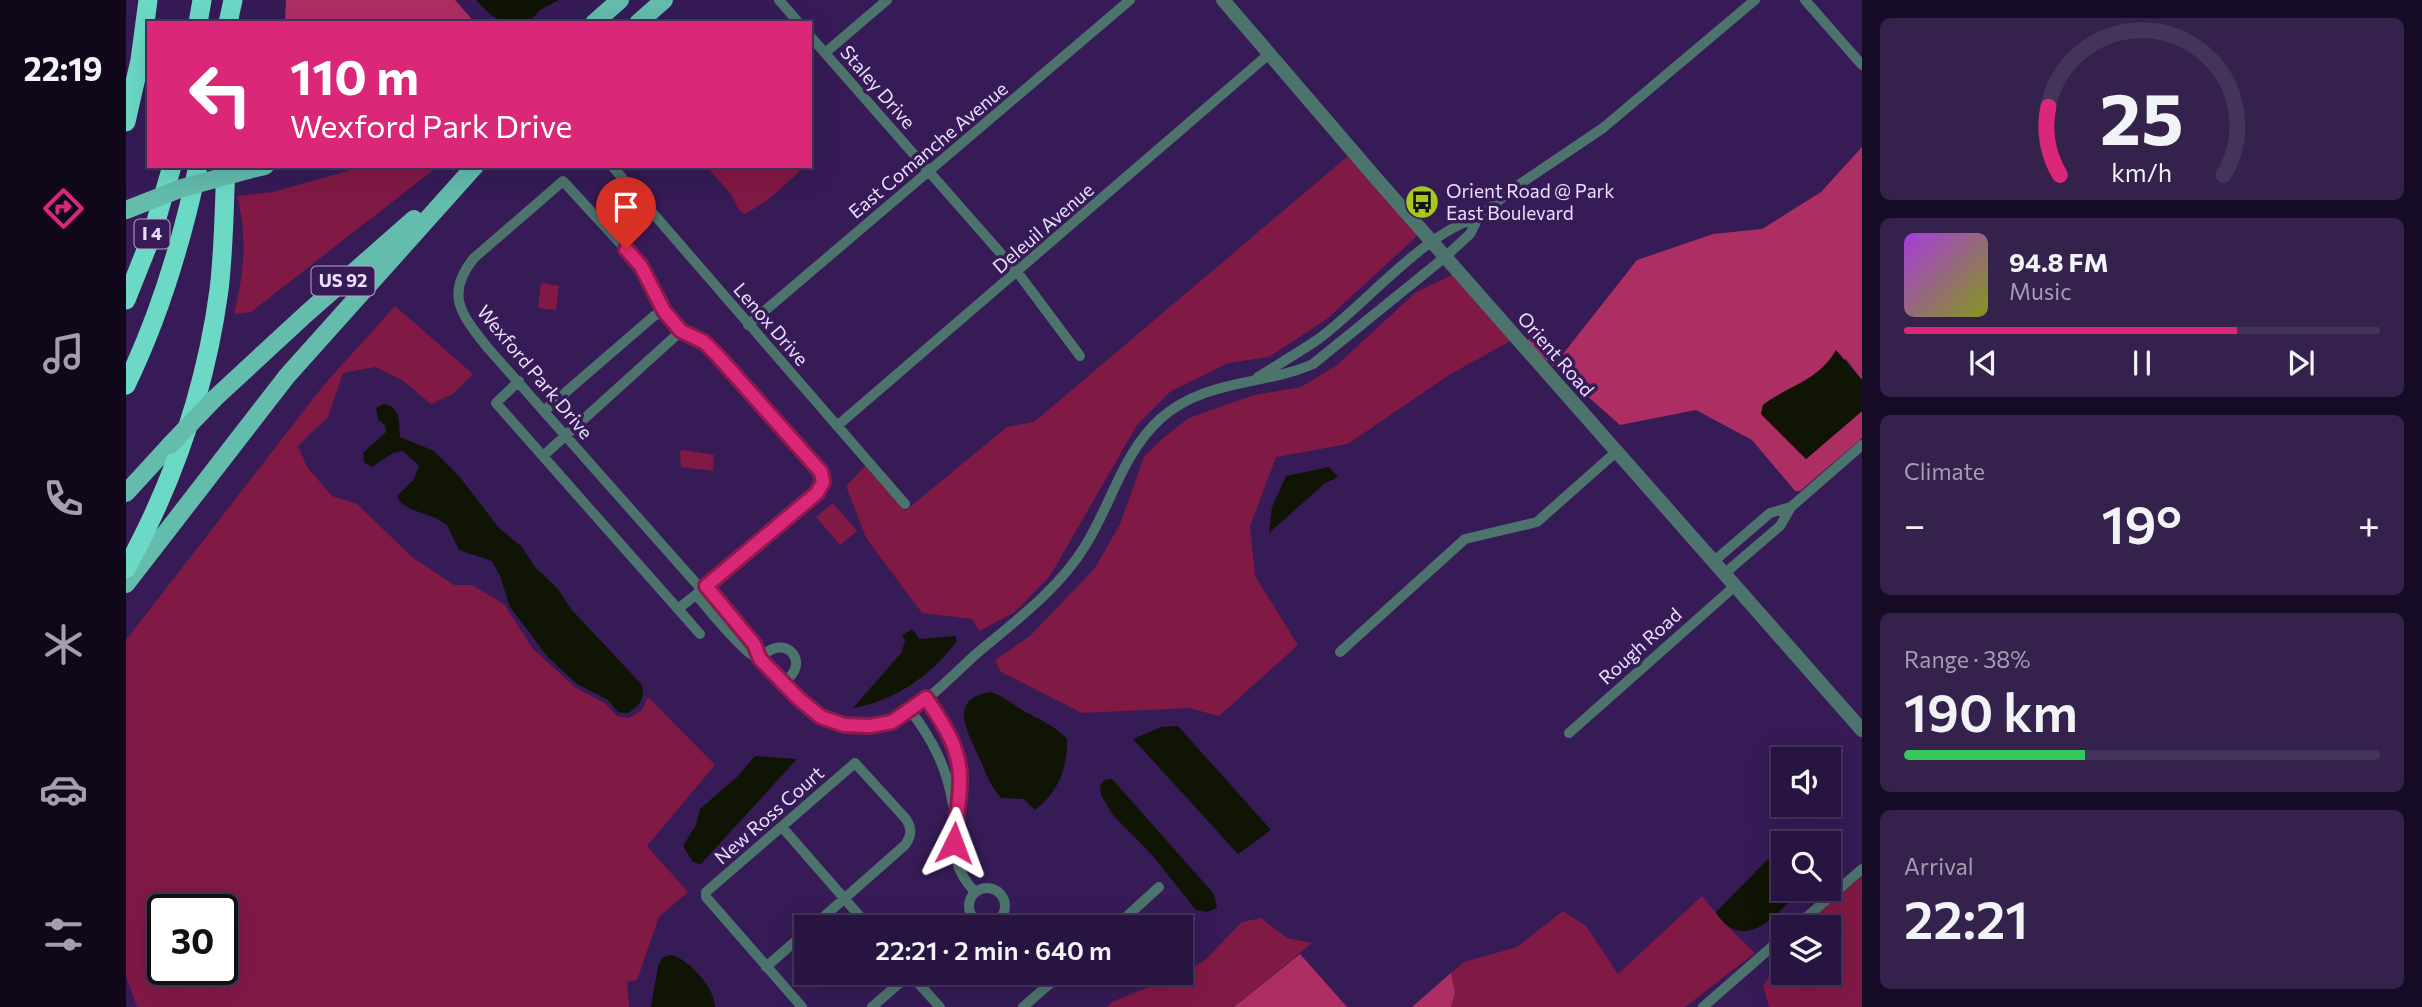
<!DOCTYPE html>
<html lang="en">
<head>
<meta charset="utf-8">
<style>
  :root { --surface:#281441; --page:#34214c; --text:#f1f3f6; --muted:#a59eb1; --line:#44335a; --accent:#db2777 }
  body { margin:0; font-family:Commissioner,sans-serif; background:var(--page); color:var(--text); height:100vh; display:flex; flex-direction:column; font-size:26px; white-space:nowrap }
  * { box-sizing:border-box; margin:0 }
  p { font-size:23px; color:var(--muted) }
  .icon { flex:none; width:38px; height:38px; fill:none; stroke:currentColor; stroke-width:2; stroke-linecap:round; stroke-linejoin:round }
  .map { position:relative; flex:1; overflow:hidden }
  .side { display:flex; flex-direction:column; gap:18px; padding:18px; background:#160b24; width:560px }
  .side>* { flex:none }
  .banner { position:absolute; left:21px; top:21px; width:665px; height:147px; border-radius:0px; box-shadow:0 7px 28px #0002,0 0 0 2px var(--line); background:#db2777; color:#fff; overflow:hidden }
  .buttons { position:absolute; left:1645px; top:747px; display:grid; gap:14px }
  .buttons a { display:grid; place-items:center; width:70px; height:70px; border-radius:0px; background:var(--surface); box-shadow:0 7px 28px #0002,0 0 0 2px var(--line); font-size:35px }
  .speed { position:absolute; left:21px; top:894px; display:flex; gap:14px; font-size:35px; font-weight:700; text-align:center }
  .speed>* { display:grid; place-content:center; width:91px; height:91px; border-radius:50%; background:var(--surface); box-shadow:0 7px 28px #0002,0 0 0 2px var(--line); line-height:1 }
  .speed .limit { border:4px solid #111; border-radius:10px; background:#fff; color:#111 }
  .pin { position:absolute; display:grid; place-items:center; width:60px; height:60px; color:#fff; margin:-72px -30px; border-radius:50% 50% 50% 0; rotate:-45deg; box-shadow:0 0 7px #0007 }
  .pin .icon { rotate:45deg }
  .me { position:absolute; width:77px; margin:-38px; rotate:3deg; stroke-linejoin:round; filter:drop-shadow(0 0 5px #0008) }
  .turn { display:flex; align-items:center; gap:24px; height:147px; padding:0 28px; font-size:32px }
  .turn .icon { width:91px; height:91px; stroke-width:2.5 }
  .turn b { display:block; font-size:49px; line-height:60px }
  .big { font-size:52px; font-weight:600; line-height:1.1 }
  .side .tile { flex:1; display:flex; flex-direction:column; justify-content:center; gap:10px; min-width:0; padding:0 24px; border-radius:10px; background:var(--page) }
  .side .dial { align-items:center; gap:0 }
  .dial svg { height:182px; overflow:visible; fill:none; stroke:var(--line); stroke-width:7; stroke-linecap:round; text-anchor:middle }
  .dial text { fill:var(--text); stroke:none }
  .song { display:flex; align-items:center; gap:21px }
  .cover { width:84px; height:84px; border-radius:10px; background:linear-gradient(135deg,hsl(280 70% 55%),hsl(70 70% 35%)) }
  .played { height:7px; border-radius:4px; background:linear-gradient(90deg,var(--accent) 70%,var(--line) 70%) }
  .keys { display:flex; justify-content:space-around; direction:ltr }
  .heat { display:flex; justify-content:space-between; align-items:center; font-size:38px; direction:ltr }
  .charge { height:10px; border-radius:5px; background:linear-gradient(90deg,#34c759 38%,var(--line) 0) }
  .trip { position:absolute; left:668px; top:915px; width:399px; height:70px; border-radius:0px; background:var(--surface); box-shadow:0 7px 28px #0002,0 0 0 2px var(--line); font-weight:600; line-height:70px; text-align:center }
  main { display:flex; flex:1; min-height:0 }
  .tabs { display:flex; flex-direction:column; width:126px; justify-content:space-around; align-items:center; background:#10081a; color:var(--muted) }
  .tabs .icon { width:49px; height:49px }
  .tabs .active { color:var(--accent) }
  .tabs b { font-size:32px; color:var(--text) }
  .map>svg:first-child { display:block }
</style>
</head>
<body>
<main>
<nav class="tabs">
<b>22:19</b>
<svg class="icon active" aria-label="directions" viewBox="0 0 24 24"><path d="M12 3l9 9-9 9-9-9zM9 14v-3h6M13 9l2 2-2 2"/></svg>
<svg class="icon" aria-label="music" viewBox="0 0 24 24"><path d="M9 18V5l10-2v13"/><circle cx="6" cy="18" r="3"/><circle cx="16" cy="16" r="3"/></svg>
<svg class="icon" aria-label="phone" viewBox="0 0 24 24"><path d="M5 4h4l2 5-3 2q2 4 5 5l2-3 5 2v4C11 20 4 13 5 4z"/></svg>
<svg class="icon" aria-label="climate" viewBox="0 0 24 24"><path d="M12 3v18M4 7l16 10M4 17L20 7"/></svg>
<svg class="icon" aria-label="car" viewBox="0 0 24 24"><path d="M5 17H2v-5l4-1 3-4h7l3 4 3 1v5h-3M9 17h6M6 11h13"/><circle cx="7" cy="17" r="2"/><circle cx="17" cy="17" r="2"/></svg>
<svg class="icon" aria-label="filters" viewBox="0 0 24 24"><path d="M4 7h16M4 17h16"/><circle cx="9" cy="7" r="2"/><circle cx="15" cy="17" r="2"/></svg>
</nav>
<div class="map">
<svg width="1736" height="1007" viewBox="0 0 1736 1007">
  <rect width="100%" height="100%" fill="#361b57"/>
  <path fill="#811945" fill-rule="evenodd" d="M1223 155 1293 234 1201 319 1143 357 1102 363 1045 391 1011 425 924 576 889 612 853 631 846 619 796 613 740 538 720 486 739 466 779 511 881 427 908 422Z
    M239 166 311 167 125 312 108 314C118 271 122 239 111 196L147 192Z
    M580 166H675L673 172 643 199 619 214 613 210 605 194Z
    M1328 274 1386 340 1323 375 1222 444 1150 457 1124 526 1129 576 1172 645 1093 716 1063 708 956 713 875 672 869 660 904 636 969 568 994 524 1018 457 1036 439 1063 418 1088 409 1128 395 1175 387 1211 365 1290 292Z
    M415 283 433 286 430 310 412 308Z
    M269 306 347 374 327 394 305 404 276 380 249 367 217 373 202 417 172 446 181 467 206 496 231 504 286 557 328 585H346L378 604 407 649 450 688 479 703 491 716 503 718 516 710 522 697 589 765 521 846 562 892 533 917 511 980 501 982 503 1007H11L0 976V640L197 386ZM37 910H96V970H37Z
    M557 450 588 455 587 471 555 467 554 451Z
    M707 503 731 531 714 545 690 517Z
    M1736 876V1007H1643L1637 986 1657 956V973H1703V928L1676 927Z
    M1576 896 1596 921 1629 953 1559 1007H1325L1329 993 1325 973 1338 962 1391 947 1437 911 1460 926 1492 974Z
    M1135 918 1161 938 1186 943 1108 1007H981L986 1002 1062 971 1080 959 1116 922Z"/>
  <path fill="#ad2e62" d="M160 0H329L349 23H159Z
    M1736 147V380L1720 359C1707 364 1698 370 1686 377 1669 387 1653 393 1637 405L1635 414 1680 459 1736 411V438L1674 491H1669L1626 440 1570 410 1494 425 1400 342 1407 335 1428 358 1433 359 1511 260 1587 234 1636 229 1695 192Z
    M1174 954 1221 1007H1108Z
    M1325 973 1329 993 1325 1007H1286Z"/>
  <path fill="#101404" d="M350 0H433L414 10 405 20C379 29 366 18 350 0Z
    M1710 350 1736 380V411L1680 459 1635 414 1637 405C1664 385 1693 380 1710 350Z
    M257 404C275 407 273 421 274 437L308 451 333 476 373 528 396 547 409 567 432 589 445 609 516 685C519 700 513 706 502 713L492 712 482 700 451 684 421 656 384 607 374 576 366 561 333 550 321 525 310 518 287 510 275 503 271 496 288 479 293 466 277 451 267 453 246 467 238 462 237 453 260 432 259 425 252 420 250 408Z
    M1203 467 1212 477 1198 484 1143 533 1146 507 1160 476Z
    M786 629 794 639 829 636 831 641C806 675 769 701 727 708L776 652 779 640 776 636Z
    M864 692C878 696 886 704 898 711 914 720 928 725 941 739 942 768 932 792 909 810L898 799 875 798C861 781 861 774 852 755 841 731 822 699 864 692Z
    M1052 726 1145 830 1112 854 1007 739 1035 727Z
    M629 756 671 759 575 864 567 862 557 846 570 825 574 809 612 776Z
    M986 779 1088 894 1091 908 1082 912 1070 910 1026 855 986 814 975 795 974 786 978 780Z
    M1642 859 1657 878V889H1666L1669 894C1650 919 1614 953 1590 912Z
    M545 955C563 959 589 988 589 1007H525L532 966 537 957Z"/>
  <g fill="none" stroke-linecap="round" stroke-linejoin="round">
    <path stroke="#4c746c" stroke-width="10" d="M653 0 673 23
      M1679 0 1736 65
      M684 36 892 273 954 356
      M699 53 761 0
      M486 166 779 504
      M622 325 1004 0
      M1132 377C1151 365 1172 353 1191 340 1237 307 1299 231 1352 218
      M393 381 370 403 574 634
      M419 410 528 316 538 311
      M711 426 1144 53
      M417 456 555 331
      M1587 562 1644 513 1665 507
      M1598 574 1654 526 1665 507 1736 445
      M580 586 629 644 634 659
      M570 595C586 613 602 634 620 650 628 657 637 662 645 670 660 685 675 706 695 717 714 727 747 730 767 721 798 706 825 677 850 654 888 622 933 589 959 546 986 503 996 454 1034 419 1078 379 1137 386 1187 364L1319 257 1344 234 1352 218 1388 188 1477 128 1629 0
      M552 609C585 583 617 556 649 528 666 514 686 501 697 482L695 472 591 355 578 342 555 331 538 311 515 266 437 181 348 258C318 295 336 315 361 347L576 590
      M1214 652 1339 539 1411 522 1490 452
      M634 659C659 629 687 665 657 682
      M800 698C816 723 834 747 834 778 835 823 813 854 849 892
      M784 710C807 740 821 768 827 805
      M1443 733 1609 586
      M656 827 744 928
      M843 906a18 18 0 1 1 36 0a18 18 0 1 1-36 0Z
      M837 928 848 918
      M988 928 1033 887
      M1668 928 1736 869
      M640 967 681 931
      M783 973 814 1007
      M676 1007 580 897V892L729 763 780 819C786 829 786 835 779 845L685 928
      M746 1007 785 973
      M897 1007 936 973
      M1577 1007 1657 937"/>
    <path stroke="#4c746c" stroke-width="14" d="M1097 0 1248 176 1736 730"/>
    <path stroke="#63bcac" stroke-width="18" d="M468 23 494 0
      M512 23 538 0
      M122 170 139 166
      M88 399 180 314 288 219
      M0 493 44 445
      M0 584 161 376 349 166"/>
    <path stroke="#6bd9c5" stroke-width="19" d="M72 23 76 0
      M102 23 107 0
      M0 122 14 60 22 0
      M0 300 26 235 46 166
      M0 385C33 317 56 241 72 166
      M0 569C47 483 80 387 93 290 98 249 98 207 100 166"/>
    <path stroke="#63bcac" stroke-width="18" d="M0 210 56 188 122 170
      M44 445 88 399"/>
  </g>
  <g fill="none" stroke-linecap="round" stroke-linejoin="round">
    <g stroke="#8e194d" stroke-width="18">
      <path id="route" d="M500 249 515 266 538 311 555 331 578 342 591 355 695 472 697 482 691 493 580 586 628 644 634 659 673 699 695 717 718 725 744 726 766 722 800 698C816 722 834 747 834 778 835 799 829 821 828 843"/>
    </g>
    <use href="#route" stroke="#db2777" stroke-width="12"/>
  </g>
  <defs>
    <g id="bus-disc" transform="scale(1.75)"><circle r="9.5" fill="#a8c71b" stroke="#361b57"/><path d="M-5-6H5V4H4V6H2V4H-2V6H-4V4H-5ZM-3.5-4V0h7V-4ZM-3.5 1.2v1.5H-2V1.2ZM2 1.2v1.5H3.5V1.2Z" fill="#111"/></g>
  </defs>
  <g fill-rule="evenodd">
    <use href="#bus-disc" x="1296" y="202"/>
  </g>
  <g text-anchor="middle" stroke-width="7" stroke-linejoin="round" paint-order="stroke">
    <g fill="#361b57" stroke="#b3a4cb" stroke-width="2">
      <rect x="8.5" y="219.5" width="35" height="29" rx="5"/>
      <rect x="185.5" y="266.5" width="63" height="29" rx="5"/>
    </g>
    <g font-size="18" font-weight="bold" fill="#e9dffd">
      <text x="26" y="240">I 4</text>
      <text x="217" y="287">US 92</text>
    </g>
    <g font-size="19" fill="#e9dffd" stroke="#361b57">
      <text transform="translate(752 87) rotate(49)" y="7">Staley Drive</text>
      <text transform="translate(802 150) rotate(-40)" y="7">East Comanche Avenue</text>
      <text transform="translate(917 228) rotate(-41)" y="7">Deleuil Avenue</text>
      <text transform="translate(645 324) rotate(49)" y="7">Lenox Drive</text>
      <text transform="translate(1430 354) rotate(49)" y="7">Orient Road</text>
      <text transform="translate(409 372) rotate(50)" y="7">Wexford Park Drive</text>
      <text transform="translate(1514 646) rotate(-42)" y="7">Rough Road</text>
      <text transform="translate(643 815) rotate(-41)" y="7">New Ross Court</text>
    </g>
    <g font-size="19" fill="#e9dffd" stroke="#361b57" text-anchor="start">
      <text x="1320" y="198">Orient Road @ Park<tspan x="1320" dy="22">East Boulevard</tspan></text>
    </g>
  </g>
</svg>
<div class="buttons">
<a><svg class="icon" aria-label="sound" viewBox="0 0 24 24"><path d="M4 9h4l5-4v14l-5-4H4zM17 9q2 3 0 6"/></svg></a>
<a><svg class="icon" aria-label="search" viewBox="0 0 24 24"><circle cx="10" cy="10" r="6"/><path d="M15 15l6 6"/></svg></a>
<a><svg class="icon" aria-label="layers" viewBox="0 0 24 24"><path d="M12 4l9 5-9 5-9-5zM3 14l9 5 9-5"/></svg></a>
</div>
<div class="speed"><div class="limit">30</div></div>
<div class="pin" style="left:500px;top:249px;background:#d93025"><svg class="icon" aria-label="arrive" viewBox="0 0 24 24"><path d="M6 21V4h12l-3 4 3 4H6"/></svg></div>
<svg class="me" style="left:828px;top:843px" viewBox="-20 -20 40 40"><path d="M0-17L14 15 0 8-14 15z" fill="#db2777" stroke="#fff" stroke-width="4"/></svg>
<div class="trip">22:21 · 2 min · 640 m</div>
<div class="banner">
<div class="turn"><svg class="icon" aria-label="left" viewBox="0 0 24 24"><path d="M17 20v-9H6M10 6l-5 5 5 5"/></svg><div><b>110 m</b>Wexford Park Drive</div></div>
</div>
</div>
<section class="side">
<div class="tile dial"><svg viewBox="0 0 100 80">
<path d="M14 69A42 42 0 1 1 86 69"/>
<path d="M14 69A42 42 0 0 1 9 39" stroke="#db2777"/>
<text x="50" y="56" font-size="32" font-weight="700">25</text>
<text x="50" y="72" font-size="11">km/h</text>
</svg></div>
<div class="tile">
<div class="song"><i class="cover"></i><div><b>94.8 FM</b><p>Music</p></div></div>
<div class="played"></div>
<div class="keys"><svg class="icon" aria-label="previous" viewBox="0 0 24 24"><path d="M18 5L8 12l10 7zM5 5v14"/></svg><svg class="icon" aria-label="pause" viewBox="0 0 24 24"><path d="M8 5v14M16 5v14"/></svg><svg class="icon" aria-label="next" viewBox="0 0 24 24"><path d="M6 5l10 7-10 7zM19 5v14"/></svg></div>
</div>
<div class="tile"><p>Climate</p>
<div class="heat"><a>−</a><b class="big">19°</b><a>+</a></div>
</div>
<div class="tile"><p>Range · 38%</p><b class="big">190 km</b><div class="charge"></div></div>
<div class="tile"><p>Arrival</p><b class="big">22:21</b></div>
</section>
</main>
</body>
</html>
